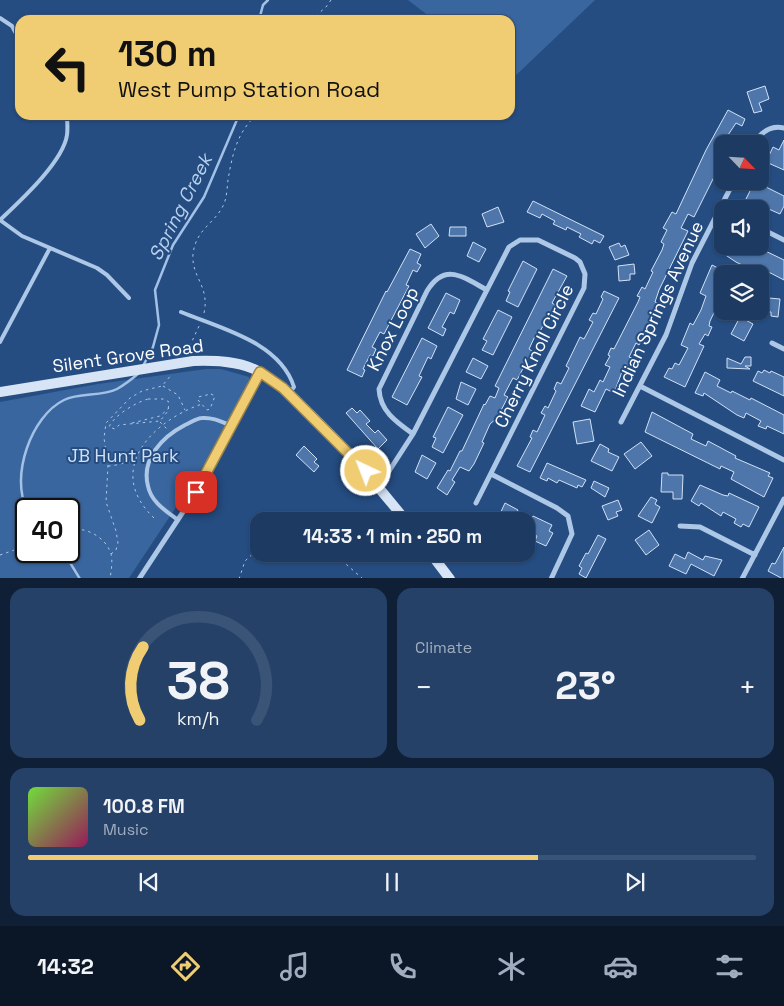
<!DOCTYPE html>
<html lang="en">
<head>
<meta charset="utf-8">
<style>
  :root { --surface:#1c3a62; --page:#254168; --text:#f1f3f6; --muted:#a0adbe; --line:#3a5477; --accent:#f0cd72 }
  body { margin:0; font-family:"Space Grotesk",sans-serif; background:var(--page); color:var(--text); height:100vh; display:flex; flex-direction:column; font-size:19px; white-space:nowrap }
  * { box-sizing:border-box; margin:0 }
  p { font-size:16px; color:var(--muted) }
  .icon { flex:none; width:28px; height:28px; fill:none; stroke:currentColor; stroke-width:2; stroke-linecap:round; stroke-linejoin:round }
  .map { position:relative; height:578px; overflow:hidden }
  .panel { display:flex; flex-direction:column; gap:10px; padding:10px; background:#0f2036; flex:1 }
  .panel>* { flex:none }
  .hud { position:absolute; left:15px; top:15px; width:500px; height:105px; border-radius:15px; box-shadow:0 1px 4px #0004,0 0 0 1px var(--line); background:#f0cd72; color:#111; overflow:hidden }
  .needle { width:32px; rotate:115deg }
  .fabs { position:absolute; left:714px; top:135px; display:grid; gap:10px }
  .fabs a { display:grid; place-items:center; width:55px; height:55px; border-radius:10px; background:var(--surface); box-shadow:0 1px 4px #0004,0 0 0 1px var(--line); font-size:25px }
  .speed { position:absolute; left:15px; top:498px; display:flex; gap:10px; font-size:25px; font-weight:700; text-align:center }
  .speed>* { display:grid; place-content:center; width:65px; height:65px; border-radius:50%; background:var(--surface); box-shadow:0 1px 4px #0004,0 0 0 1px var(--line); line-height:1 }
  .speed .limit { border:2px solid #111; border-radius:8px; background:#fff; color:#111 }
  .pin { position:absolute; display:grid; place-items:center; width:42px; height:42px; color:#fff; margin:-21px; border-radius:10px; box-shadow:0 2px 8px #0006 }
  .me { position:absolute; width:55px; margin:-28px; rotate:317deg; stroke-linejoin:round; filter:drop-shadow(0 0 4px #0008) }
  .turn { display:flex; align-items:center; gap:18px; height:105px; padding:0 20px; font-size:22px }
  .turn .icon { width:65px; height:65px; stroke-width:2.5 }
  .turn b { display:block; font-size:35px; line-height:42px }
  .big { font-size:38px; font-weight:700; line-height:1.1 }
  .panel .tile { flex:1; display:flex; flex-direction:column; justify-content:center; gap:8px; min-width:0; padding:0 18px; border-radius:15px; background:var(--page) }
  .panel .dial { align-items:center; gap:0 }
  .dial svg { height:130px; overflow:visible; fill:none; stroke:var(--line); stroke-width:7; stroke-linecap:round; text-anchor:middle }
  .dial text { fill:var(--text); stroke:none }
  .song { display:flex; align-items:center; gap:15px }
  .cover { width:60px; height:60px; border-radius:8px; background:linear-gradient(135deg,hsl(100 70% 55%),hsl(330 70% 35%)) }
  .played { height:5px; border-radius:2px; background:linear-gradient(90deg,var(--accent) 70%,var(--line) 70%) }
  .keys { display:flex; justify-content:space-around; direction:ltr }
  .heat { display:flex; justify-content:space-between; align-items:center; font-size:28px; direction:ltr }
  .panel .tiles { flex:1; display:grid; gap:10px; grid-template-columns:1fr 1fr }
  .tile:last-child { grid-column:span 2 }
  .trip { position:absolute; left:250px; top:512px; width:285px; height:50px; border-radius:15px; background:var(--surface); box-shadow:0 1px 4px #0004,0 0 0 1px var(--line); font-weight:700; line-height:50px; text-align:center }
  .menu { display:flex; height:80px; justify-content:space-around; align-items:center; background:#0b1727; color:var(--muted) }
  .menu .icon { width:35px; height:35px }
  .menu .on { color:var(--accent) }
  .menu b { font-size:22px; color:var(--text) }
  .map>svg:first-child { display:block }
</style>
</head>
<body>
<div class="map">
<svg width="784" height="579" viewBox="0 0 784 579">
  <rect width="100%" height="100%" fill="#254d82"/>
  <path fill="#3a669f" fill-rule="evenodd" d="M408 0H595L512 79 510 78V20H434Z
    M206 369H221L249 377V388L231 424 129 578 0 579V402L98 384ZM26 509H69V551H26Z"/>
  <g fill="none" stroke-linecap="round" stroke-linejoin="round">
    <path stroke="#a2c1e7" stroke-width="2.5" d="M259 20 263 5 268 0
      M143 366 153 347 159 325 155 290 173 245 204 197 239 115
      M27 509C10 477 31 416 64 400 80 392 101 397 117 389 124 385 132 379 139 373
      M63 551 80 579"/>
  </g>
  <path fill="#4e76ab" stroke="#d1e1f5" d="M765 86 769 99 759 103 762 111 754 113 747 92Z
    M728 110 745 119 742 126 736 123 722 144V150L715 165 722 169 718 177 715 175 694 217 688 214 681 228 688 231 659 290 655 302 657 303 643 337 639 345 636 343 629 357 632 358 628 366 625 364 614 393 606 389 595 412 581 406 589 389 594 392 600 380 603 382 610 367 605 365 610 356 608 355 611 348 614 349 638 302 640 297 637 296 642 287 645 289 653 272 651 271 662 250 664 244 661 242 667 230 663 228 672 212 676 214 706 150Z
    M784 140V170L766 162 773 147 779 150Z
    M755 181H762L760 184 784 196V206L780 214 746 199Z
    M533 201 604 236 600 243 594 240 592 244 579 237 581 234 567 227 566 230 553 224 555 221 542 214 540 218 527 212Z
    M498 207 504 222 487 227 482 214Z
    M431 224 439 236 425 248 416 234Z
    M450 227H466V236H449Z
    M473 242 486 249 479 262 467 256Z
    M619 243 621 247 625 245 629 255 615 260 609 247Z
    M724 246H755L784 260V280L755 265 752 270 736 262 721 252Z
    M410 249 421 254 417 263 421 265 417 272 413 270 406 285 409 286 384 334 380 332 372 347 376 349 373 356 370 355 363 369 365 370 362 377 347 370 386 291 387 292Z
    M523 261 537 269 518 307 506 301 510 292 508 291Z
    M634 264 635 274H630V280L619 281 618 266Z
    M712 265 722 270V280L717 292 722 296 710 321 709 326 712 327 708 336 705 334 699 344 704 346 685 387 664 377 669 368 672 369 675 363 679 365 688 348 681 345 690 323 693 325 701 310 706 296 700 293Z
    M553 269 567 276 552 303 555 305 539 333 537 332 529 349 532 351 517 380 513 378 504 395 508 397 497 418 490 424 482 442 484 443 474 464 469 471 460 467 452 480 455 482 447 495 437 488 448 470 450 471 460 451H462L484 404 485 405 490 396 495 398 499 388 495 386Z
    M604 291 619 298 530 472 517 466 532 438 530 437 533 430 537 432 545 415 541 413 545 406 548 408 556 391 554 389 557 382 561 384 569 368 566 366 580 337 584 339 593 322 589 320 593 313 596 314 603 299 601 297Z
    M446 293 460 300 454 314 450 312 442 327 446 329 443 336 428 328Z
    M769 298 780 299 778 317 771 316V312L760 311V300L769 301Z
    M498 310 512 317 493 355 482 350 487 341 483 339Z
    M740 317 753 324 744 341 731 334Z
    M422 338 437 346 431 359 428 357 419 376 422 377 407 405 392 397Z
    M745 357H751V366H745L750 369 727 368V358L741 364Z
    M473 358 488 366 481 379 466 372Z
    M764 370 770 373 771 371 784 377V396L753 381 758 371 762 373Z
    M705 372 720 380 717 386 731 393 732 391 750 400 751 398 784 415V434L767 426 766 429 758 426 761 421 746 413 744 418 737 415 704 393 703 396 695 393Z
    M461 382 476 389 468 405 456 399Z
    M448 407 463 415 443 453 432 447 436 438 433 437Z
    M352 408 357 413 360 410 370 421 366 424 375 433 378 430 387 440 378 449 346 413Z
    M652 412 693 434 691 439 706 446 708 441 736 456 735 458 770 473 768 476 773 478 764 497 731 479 734 472 721 466 720 469 645 432Z
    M590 419 594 441 577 444 573 422Z
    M641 442 652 456 635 469 624 454Z
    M600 444 609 449 608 452 619 457 612 471 591 461Z
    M304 446 317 459 314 462 319 466 314 472 296 455Z
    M422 455 436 463 427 479 415 472Z
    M547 463 586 480 582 487 578 485 577 488 559 480 557 483 548 478 547 481 540 478Z
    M662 473H668V475H683L682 499H673V492H661Z
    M594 481 609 488 605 497 591 488Z
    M700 485 723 495 728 496 729 493 759 507 749 527 743 524 741 527 734 523 736 519 723 512 721 516 701 503 699 506 691 501Z
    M651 497 657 500 655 504 660 507 652 523 638 516Z
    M618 500 622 510 616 512 618 516 608 520 602 506Z
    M505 503 518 510 517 512 532 519 533 516 552 525 549 531 553 533 546 546 535 541 537 536 526 531V521H510L499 516Z
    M649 530 659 545 646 555 635 540Z
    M598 535 606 539 586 578 579 574 582 568 579 566 586 553 588 554Z
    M784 547V579H783L768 571 772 563 775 564Z
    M688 552 703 560 705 556 722 560 714 576 691 564 686 574 669 566 675 554 685 559Z"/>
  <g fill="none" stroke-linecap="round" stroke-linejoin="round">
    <path stroke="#adc7e7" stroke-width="1" stroke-dasharray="2.5 4" stroke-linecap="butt" d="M311 20 326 7 331 0
      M204 313C210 286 191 277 193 254 196 229 214 224 223 206 227 198 227 188 228 180 232 156 237 131 257 115
      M187 352 200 324
      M163 386 178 395 185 410
      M211 394 215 396 210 409 207 410 198 400V397Z
      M148 399H164L169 402 168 411 160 421 119 425 115 429 109 427C114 415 137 402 148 399Z
      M160 422 167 429
      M132 423 160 416 169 408
      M108 466C118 466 125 461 135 462
      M154 518C104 470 152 421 202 404
      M69 530C85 526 106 537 111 554 113 562 111 571 110 579
      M111 554 116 550 118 543 116 531 106 502 108 466 104 438 106 423 130 398 142 391 162 386 172 374
      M330 554 339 558 363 579
      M0 555 26 546
      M239 579 245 561 259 548"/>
    <path stroke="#adc7e7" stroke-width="4" d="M0 18 12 26 20 41
      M0 220 22 236 97 268 107 275 129 298
      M0 220C20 201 63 162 67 135 68 128 67 121 67 115
      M181 312C220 328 280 342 294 387L290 392
      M0 342 50 248
      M178 520C166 511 151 502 148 486 141 459 162 437 185 425 190 423 197 418 202 418 213 417 222 422 232 426"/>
    <path stroke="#adc7e7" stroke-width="5" d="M754 144C761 132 770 125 784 128
      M760 228 784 240
      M772 343 784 349
      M640 386 784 460
      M621 422 666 335 692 263 734 181
      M413 434C396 422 380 411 379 389L427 291C445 262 463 277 487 290
      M491 474 557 508 568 516 572 534 551 579
      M380 485 413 434 509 247 520 240H538L575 258 580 262 585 274 584 288 476 503
      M680 526 700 527 755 555
      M139 579 202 483 260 372
      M742 579 784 499"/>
    <path stroke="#d7e4f6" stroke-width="10" d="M0 392 193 361C216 360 240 361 260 372 279 383 294 399 310 414 345 448 376 483 406 521
      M431 554 450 579"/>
  </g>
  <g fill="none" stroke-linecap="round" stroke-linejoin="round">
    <g stroke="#9c854a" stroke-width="12">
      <path id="route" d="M196 492 260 372 283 388 366 471"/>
    </g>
    <use href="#route" stroke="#f0cd72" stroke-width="9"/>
  </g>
  <g text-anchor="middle" stroke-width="4" stroke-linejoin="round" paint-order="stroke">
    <g font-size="18" fill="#fff" stroke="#254d82">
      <text transform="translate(658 309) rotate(-65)" y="6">Indian Springs Avenue</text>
      <text transform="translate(393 329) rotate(-63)" y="6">Knox Loop</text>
      <text transform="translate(128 356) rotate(-8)" y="6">Silent Grove Road</text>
      <text transform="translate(534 356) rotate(-64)" y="6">Cherry Knoll Circle</text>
    </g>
    <g font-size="18" fill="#d1e1f5" stroke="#254d82">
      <text x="123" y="462">JB Hunt Park</text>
    </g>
    <g font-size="19" font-style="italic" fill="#b9d1ee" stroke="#254d82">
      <text transform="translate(180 207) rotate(-63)" y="7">Spring Creek</text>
    </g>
  </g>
</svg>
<div class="fabs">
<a><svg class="needle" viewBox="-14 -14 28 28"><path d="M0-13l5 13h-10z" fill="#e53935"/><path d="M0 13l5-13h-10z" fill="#a0adbe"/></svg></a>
<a><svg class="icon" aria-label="sound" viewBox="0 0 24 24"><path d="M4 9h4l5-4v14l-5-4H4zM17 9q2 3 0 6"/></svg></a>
<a><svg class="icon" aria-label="layers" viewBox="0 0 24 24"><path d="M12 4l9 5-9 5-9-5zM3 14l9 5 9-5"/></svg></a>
</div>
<div class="speed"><div class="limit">40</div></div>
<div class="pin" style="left:196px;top:492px;background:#d93025"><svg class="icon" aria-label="arrive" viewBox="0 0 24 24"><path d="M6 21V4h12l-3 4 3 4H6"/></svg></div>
<svg class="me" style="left:366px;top:471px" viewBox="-20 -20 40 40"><circle r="17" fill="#f0cd72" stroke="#fff" stroke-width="3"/><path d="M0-11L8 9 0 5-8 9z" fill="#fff"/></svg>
<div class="trip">14:33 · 1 min · 250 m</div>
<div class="hud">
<div class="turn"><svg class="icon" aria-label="left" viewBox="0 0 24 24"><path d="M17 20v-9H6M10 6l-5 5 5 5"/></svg><div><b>130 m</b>West Pump Station Road</div></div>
</div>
</div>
<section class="panel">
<div class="tiles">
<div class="tile dial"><svg viewBox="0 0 100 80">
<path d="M14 69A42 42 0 1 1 86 69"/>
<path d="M14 69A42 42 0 0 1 16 24" stroke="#f0cd72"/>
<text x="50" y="56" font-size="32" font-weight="700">38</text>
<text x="50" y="72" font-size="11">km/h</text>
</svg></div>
<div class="tile"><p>Climate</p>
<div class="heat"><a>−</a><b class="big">23°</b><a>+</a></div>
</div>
<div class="tile">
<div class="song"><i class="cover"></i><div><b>100.8 FM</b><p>Music</p></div></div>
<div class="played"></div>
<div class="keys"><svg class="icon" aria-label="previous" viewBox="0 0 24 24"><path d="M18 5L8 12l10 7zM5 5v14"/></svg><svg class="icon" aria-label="pause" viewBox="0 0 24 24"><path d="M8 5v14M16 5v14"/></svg><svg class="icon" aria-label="next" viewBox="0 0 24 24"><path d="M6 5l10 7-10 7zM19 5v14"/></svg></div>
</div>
</div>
</section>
<nav class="menu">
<b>14:32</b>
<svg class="icon on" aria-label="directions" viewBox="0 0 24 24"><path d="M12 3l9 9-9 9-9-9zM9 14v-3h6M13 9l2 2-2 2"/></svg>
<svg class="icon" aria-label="music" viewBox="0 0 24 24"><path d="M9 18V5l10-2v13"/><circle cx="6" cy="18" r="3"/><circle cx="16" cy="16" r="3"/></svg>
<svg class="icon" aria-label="phone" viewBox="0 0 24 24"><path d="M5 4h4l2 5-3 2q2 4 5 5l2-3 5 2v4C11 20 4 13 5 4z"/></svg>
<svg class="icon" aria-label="climate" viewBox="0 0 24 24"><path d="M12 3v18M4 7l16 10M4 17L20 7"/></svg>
<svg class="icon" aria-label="car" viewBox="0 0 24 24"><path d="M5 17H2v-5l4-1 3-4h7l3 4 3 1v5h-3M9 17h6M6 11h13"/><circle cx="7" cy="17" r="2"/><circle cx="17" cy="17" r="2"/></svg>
<svg class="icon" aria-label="filters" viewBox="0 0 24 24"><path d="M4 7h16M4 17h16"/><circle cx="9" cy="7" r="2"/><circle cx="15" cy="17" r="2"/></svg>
</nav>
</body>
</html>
